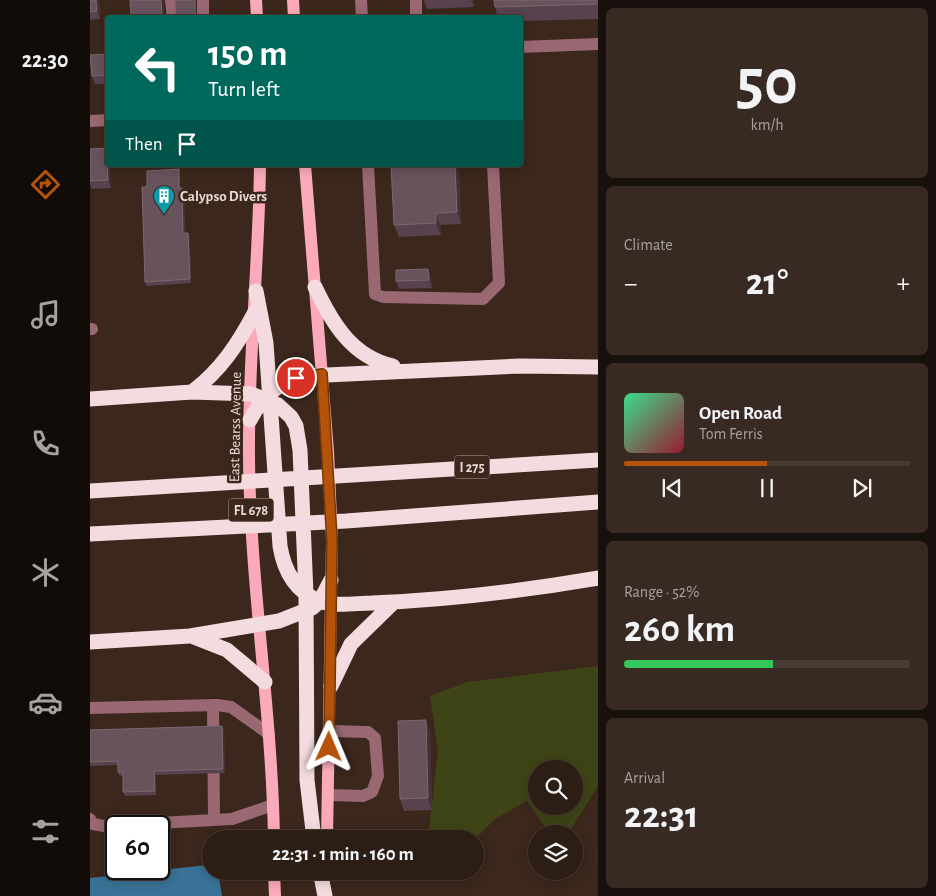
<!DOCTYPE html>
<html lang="en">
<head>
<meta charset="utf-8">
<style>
  :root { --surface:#2c1d15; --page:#382a22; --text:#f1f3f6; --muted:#a6a2a0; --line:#483b34; --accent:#b45309 }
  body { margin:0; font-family:"Alegreya Sans",sans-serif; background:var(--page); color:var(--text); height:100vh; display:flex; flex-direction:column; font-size:19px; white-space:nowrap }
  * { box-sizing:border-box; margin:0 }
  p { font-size:16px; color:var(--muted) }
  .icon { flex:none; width:28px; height:28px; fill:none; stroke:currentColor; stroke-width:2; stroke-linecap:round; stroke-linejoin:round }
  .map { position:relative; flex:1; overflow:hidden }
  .panel { display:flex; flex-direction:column; gap:8px; padding:8px; background:#18100c; width:338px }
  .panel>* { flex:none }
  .banner { position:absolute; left:15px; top:15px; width:418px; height:152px; border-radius:5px; box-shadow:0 2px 12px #0003,0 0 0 1px var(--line); background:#00695c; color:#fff; overflow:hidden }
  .tools { position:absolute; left:438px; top:760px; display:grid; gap:10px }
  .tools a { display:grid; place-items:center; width:55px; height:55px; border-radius:50%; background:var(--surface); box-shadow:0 2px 12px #0003,0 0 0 1px var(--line); font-size:25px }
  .speed { position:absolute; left:15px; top:815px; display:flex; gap:10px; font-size:25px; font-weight:700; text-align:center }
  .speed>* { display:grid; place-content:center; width:65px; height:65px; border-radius:50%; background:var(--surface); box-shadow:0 2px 12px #0003,0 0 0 1px var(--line); line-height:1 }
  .speed .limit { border:2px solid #111; border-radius:8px; background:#fff; color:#111 }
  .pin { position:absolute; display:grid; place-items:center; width:42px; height:42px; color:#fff; margin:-21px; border:2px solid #fff; border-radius:50%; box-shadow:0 1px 5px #0007 }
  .me { position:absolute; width:55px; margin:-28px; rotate:1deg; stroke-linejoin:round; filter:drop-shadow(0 0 4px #0008) }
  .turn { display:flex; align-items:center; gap:18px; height:105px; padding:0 20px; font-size:22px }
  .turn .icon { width:65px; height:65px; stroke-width:2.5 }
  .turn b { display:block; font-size:35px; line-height:42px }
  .then { display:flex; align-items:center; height:48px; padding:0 20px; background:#0003; gap:10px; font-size:19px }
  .big { font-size:38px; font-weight:700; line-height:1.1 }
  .panel .widget { flex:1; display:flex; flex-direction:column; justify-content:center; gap:8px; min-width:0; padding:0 18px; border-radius:8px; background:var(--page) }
  .panel .dial { align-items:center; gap:0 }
  .dial b { font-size:65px; line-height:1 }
  .song { display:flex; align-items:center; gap:15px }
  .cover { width:60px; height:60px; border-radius:8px; background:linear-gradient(135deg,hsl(150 70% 55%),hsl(350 70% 35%)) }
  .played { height:5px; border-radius:2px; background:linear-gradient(90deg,var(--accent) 50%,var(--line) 50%) }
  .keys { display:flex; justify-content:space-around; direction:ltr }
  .heat { display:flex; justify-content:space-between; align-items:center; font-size:28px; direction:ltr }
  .charge { height:8px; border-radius:4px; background:linear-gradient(90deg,#34c759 52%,var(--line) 0) }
  .trip { position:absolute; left:112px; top:830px; width:282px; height:50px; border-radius:25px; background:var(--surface); box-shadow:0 2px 12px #0003,0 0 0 1px var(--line); font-weight:700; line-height:50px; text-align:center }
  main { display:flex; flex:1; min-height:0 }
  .menu { display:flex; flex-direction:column; width:90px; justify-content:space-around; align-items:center; background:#120c08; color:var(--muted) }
  .menu .icon { width:35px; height:35px }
  .menu .on { color:var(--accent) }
  .menu b { font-size:22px; color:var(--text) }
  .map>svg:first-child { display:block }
</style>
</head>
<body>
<main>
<nav class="menu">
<b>22:30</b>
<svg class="icon on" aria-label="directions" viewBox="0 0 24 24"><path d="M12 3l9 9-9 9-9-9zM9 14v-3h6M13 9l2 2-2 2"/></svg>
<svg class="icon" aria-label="music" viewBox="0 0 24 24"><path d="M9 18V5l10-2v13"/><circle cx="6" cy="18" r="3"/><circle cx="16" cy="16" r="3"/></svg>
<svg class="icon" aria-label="phone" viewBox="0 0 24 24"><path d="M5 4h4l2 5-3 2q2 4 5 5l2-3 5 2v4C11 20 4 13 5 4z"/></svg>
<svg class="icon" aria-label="climate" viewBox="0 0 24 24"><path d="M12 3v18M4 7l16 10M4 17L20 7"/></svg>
<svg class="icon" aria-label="car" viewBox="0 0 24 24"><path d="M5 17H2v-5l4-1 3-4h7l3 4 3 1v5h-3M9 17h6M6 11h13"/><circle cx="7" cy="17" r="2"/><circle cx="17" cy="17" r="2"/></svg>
<svg class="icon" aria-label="filters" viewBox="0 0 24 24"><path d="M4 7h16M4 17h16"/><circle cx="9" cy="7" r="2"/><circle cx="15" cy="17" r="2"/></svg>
</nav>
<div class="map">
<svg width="509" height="896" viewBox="0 0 509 896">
  <rect width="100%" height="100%" fill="#3b271c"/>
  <path fill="#3e4416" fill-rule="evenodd" d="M508 666V786L481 829 474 834H464L457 830 437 801 405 819 385 839H341L339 829 348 752 340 696 377 682ZM446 769H484V806H446Z"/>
  <path fill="#397296" d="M117 865 121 867V871H128L132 896H0V878Z"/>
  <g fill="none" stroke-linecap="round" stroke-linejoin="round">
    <path stroke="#996872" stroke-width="12" d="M81 0 83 18
      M113 0V18
      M271 0 272 18
      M326 18V0
      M430 47 509 44
      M0 121 18 120
      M278 165 285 294 293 297 393 299 409 283 403 165
      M0 329H2
      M123 705 124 820
      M0 708 127 705 141 707 179 734
      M238 795 273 796 282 792 288 776 285 738 278 732 240 731
      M0 819 3 824 14 826 142 819 183 805"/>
    <path stroke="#fbaaba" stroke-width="12" d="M166 0 167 18
      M203 0 204 18
      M170 165C169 262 158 360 159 457 160 584 182 711 184 839
      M215 165 238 451 242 540 237 839
      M184 871 185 896"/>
    <path stroke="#f4dbdf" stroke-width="15" d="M225 287C242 323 262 357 303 366
      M166 291 176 343 190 546C194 571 205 591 229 601 245 607 266 603 282 603 358 600 433 591 509 578
      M102 392C131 370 148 344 165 312
      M0 399 102 392 161 394 188 405 201 417 206 426 210 450 216 594 217 780 224 839
      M160 420C172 397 190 381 215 376L431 366 509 367
      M0 491 509 460
      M0 534 256 521 509 502
      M104 637 137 650 175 682
      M0 642 100 636 189 621 222 608 230 601 241 580
      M241 686 261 644 304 602
      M230 871 235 896"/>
  </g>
  <path fill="#57424e" d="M0 0H9L10 19 0 20Z
    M334 0H384V7L337 9Z
    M509 0V19L430 21V18H408L405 7Z
    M18 54V84H5L2 76Z
    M16 148 18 151V165L21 188 2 189 0 185V149Z
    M369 173 371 224 350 225 351 235 309 237 304 225Z
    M90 174V188H92L94 192 95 233H98L100 237 101 283 57 286 55 282 57 187Z
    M338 269 341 277 342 288 309 289 306 281Z
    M132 726 134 730 135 773 66 775V795L35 796 33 792V776H30L28 772V765L0 766V730Z
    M340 732 342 810 314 811 310 799Z"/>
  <path fill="#453134" d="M6 0H9L10 19 7 11Z
    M71 0H74L75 18H72Z
    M105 0H106L107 18H105Z
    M381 0H384V7Z
    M16 148 18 151V165H20L21 188 18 180Z
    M365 165H366L369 173 371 224 367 212Z
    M89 169 90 174V192L89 188Z
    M92 188 94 192 95 238 93 233Z
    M346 213 350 225 351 235 346 223Z
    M98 233 100 237 101 283 100 279Z
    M338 269 341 277 342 288 339 280Z
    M336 720 340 732 342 810 338 798Z
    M132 726 134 730 135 773 133 769Z
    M64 771 66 775V795L65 791Z"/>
  <path fill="#67535c" stroke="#7b686f" d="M0 0H6L7 11 0 12Z
    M40 0H71L72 17 41 18Z
    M85 0H105V18H86Z
    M404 0H509V4L405 7Z
    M18 54V75L2 76 0 55Z
    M16 148 18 180 0 181V149Z
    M301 165H365L367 212 346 213V223L304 225Z
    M89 169V188H92L93 233H98L100 279 55 282 52 187H57V171Z
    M338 269 339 280 306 281V270Z
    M336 720 338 798 310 799 308 721Z
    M132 726 133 769 64 771 65 791 33 792V772H28V761L0 762V730Z"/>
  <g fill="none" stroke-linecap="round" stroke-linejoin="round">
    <g stroke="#753606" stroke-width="12">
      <path id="route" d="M206 378 232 374 242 540 239 747"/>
    </g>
    <use href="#route" stroke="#b45309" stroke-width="9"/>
  </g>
  <defs>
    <g id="building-pin" transform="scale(1.125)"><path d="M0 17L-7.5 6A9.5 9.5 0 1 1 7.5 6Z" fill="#0f9aa8" stroke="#3b271c"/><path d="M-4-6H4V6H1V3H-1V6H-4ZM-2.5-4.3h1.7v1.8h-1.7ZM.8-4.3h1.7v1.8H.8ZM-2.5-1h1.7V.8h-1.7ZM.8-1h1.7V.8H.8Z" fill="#fff"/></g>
  </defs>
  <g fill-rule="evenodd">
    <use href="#building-pin" x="74" y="196"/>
  </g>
  <g text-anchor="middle" stroke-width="5" stroke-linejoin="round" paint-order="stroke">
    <g fill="#3b271c" stroke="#b4a49c" stroke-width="1">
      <rect x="364.5" y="455.5" width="35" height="23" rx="4"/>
      <rect x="138.5" y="498.5" width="45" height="23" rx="4"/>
    </g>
    <g font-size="14" font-weight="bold" fill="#e8dad3">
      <text x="382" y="472">I 275</text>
      <text x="161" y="515">FL 678</text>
    </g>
    <g font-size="15" font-weight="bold" fill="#e8dad3" stroke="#3b271c" text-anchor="start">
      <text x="90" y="201">Calypso Divers</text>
    </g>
    <g font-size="15" fill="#e8dad3" stroke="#3b271c">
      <text transform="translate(145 427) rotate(-89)" y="5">East Bearss Avenue</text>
    </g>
  </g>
</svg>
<div class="tools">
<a><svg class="icon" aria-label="search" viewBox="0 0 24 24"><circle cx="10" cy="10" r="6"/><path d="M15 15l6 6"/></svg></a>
<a><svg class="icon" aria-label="layers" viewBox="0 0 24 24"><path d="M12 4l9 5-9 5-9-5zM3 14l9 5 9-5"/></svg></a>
</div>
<div class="speed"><div class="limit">60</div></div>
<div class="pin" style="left:206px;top:378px;background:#d93025"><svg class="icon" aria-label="arrive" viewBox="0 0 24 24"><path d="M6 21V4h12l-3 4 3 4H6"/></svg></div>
<svg class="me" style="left:239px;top:747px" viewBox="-20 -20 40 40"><path d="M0-17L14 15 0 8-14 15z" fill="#b45309" stroke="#fff" stroke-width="4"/></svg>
<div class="trip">22:31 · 1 min · 160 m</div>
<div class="banner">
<div class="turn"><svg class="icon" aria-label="left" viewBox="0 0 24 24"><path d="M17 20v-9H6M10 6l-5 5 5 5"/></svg><div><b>150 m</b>Turn left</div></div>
<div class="then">Then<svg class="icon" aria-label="arrive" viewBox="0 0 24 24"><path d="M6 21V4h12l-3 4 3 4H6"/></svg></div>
</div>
</div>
<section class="panel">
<div class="widget dial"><b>50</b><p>km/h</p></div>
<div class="widget"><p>Climate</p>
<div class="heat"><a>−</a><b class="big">21°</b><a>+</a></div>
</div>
<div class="widget">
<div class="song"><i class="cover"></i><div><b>Open Road</b><p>Tom Ferris</p></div></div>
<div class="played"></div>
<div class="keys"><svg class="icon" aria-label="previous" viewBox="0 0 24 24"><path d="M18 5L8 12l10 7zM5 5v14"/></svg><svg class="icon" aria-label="pause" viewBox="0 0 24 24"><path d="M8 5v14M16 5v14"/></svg><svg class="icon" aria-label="next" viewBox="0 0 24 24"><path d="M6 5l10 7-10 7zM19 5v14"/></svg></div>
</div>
<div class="widget"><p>Range · 52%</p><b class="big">260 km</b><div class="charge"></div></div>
<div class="widget"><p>Arrival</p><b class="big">22:31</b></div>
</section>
</main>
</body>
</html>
